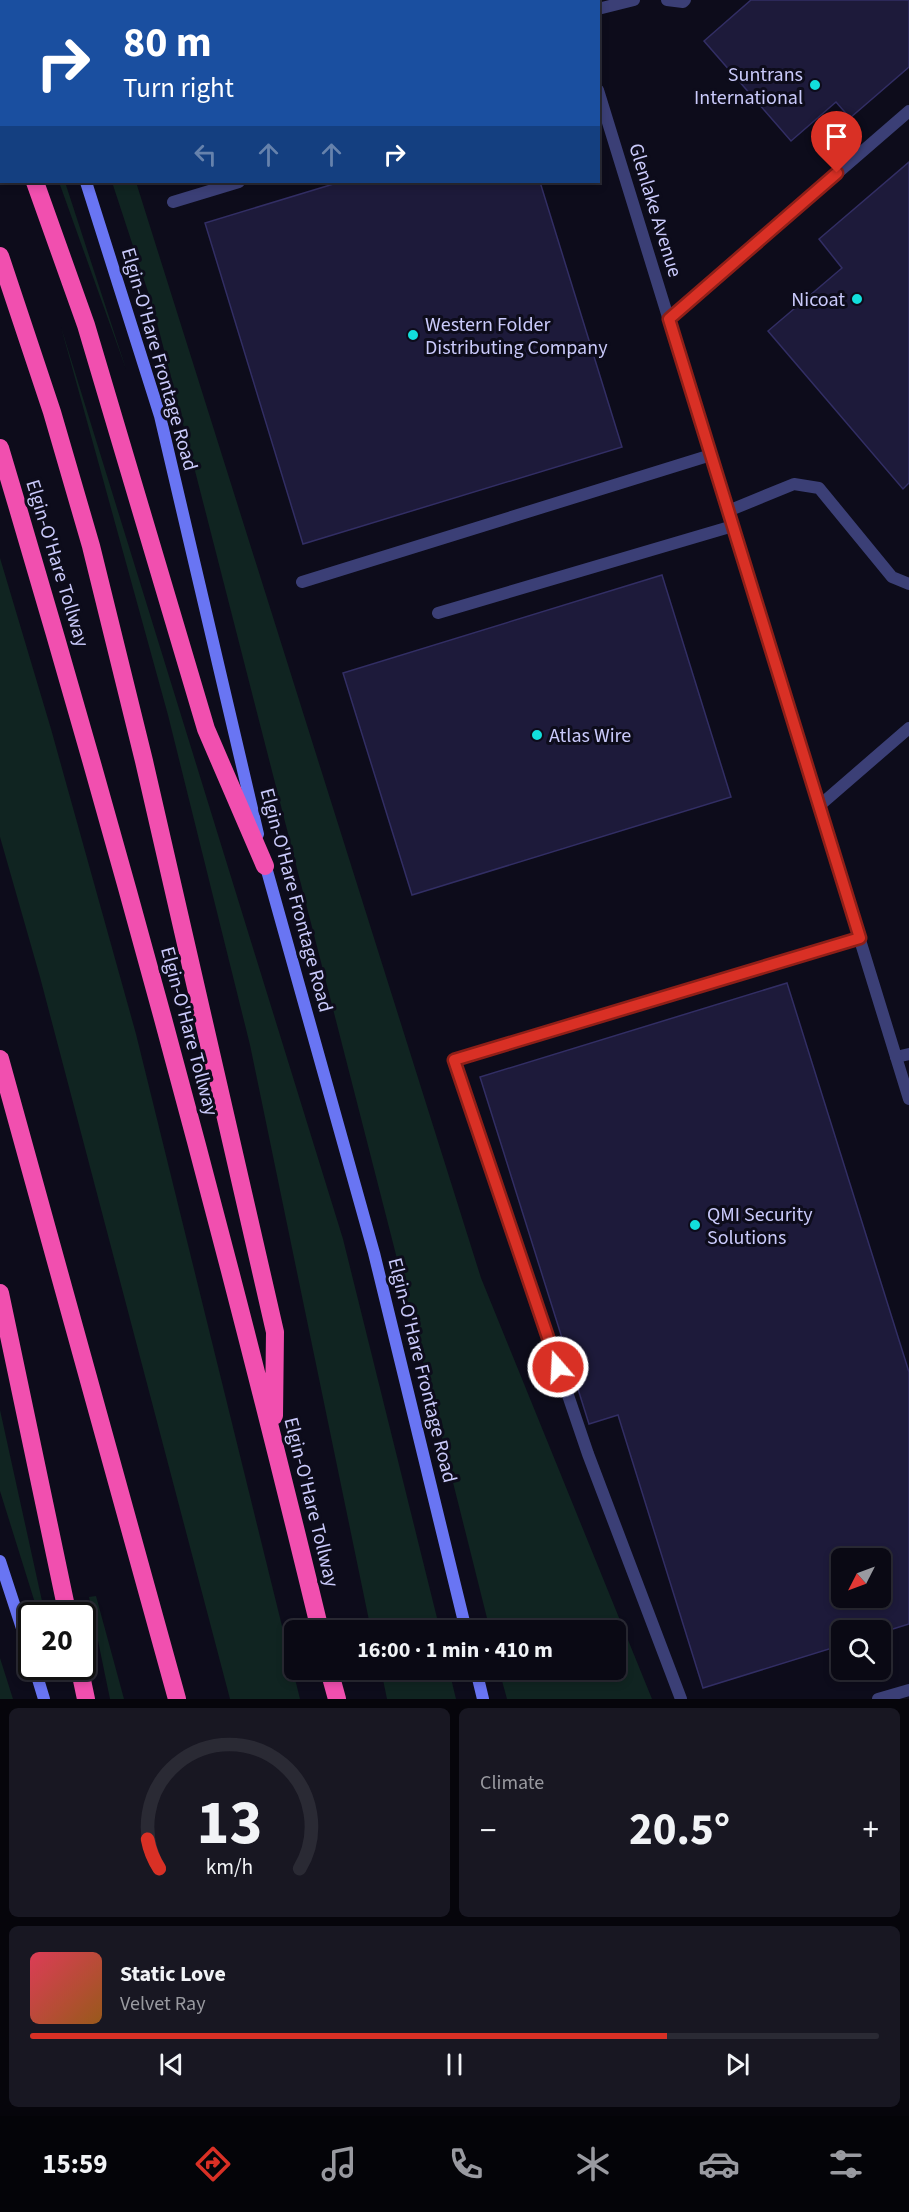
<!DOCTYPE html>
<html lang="en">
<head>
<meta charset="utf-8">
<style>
  :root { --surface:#0a0914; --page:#181722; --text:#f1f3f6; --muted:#999aa0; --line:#2a2a34; --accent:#d93025 }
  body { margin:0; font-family:"Source Sans 3",sans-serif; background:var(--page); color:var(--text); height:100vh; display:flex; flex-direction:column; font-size:22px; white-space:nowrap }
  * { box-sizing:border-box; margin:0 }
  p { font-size:20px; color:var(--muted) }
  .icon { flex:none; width:33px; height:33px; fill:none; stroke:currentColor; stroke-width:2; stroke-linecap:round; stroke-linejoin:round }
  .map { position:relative; height:1699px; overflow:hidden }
  .panel { display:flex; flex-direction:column; gap:9px; padding:9px; background:#06050b; flex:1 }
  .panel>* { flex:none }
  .top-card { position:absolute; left:0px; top:0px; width:600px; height:183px; box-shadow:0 3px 9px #0003,0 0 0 2px var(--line); background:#1a4fa0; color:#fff; overflow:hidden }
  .needle { width:39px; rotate:228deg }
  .tools { position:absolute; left:831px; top:1548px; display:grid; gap:12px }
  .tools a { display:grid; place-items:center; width:60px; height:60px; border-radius:9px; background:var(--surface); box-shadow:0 3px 9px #0003,0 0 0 2px var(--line); font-size:30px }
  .speed { position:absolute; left:18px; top:1602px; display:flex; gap:12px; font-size:30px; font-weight:700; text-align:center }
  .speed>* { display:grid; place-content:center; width:78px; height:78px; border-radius:50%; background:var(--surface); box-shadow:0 3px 9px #0003,0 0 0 2px var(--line); line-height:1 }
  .speed .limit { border:3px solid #111; border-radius:9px; background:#fff; color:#111 }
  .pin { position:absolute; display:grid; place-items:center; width:51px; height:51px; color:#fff; margin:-62px -26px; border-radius:50% 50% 50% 0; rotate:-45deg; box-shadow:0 0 6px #0007 }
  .pin .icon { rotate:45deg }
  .me { position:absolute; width:66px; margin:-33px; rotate:341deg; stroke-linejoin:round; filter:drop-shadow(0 0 4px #0008) }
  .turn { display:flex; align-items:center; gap:21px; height:126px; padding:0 24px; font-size:27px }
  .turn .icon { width:78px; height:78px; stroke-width:2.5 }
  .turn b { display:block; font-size:42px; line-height:51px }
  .lanes { display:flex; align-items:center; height:57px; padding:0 24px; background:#0003; justify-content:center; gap:30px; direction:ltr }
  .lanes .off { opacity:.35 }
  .big { font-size:45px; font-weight:700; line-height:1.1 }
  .panel .widget { flex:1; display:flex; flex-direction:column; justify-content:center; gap:9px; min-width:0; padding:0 21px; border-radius:9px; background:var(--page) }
  .panel .dial { align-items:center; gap:0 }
  .dial svg { height:156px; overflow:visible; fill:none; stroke:var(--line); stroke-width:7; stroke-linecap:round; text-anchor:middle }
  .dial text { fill:var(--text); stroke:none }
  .song { display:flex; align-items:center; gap:18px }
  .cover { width:72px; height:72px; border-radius:9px; background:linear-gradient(135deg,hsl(350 70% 55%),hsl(30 70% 35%)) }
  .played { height:6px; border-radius:3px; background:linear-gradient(90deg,var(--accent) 75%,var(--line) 75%) }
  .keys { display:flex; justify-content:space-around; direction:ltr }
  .heat { display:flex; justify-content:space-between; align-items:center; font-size:33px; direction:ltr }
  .panel .tiles { flex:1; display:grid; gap:9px; grid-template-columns:1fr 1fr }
  .widget:last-child { grid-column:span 2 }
  .trip { position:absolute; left:284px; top:1620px; width:342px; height:60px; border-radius:9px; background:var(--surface); box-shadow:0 3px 9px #0003,0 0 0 2px var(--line); font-weight:700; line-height:60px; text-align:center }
  .tabs { display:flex; height:96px; justify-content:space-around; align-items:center; background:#040408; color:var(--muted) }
  .tabs .icon { width:42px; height:42px }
  .tabs .active { color:var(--accent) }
  .tabs b { font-size:27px; color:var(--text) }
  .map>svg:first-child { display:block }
</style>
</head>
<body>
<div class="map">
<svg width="909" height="1699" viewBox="0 0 909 1699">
  <rect width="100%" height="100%" fill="#0d0c1b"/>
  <path fill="#102421" d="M59 182H65L126 369Z
    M112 182H136L481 1278 652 1699H507L499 1670H615V1630H490L393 1243 153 307Z
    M61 327 343 1239 440 1630H371L250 1045 168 715Z
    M0 558 51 729 136 1034 300 1699H230L40 977 0 837Z
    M0 1410 42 1601 35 1603 0 1491Z
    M96 1596 124 1699H110L89 1597Z
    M0 1658 13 1699H0Z
    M381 1670H449L456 1699H387Z"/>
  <path fill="#1d1a3a" stroke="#322e64" stroke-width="1.5" fill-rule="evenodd" d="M136 0H485L486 2H137Z
    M751 0H909V67L850 118 836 102 791 141 704 41Z
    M909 162V483L903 489 768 331 842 268 819 239Z
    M340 182H540L622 447 303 544 205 223Z
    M662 575 731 797 412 895 343 673Z
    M787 983 909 1372V1624L880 1633V1630H842V1645L703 1688 618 1415 589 1424 480 1077ZM842 1558H880V1598H842Z"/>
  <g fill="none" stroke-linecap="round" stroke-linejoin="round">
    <path stroke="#3b3f76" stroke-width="12" d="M667 0 683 2 685 0
      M598 9 634 0
      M173 202 239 182
      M669 319 909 111
      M728 511 794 484 819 488 892 577 909 584
      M302 582 711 455
      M438 613 733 526
      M896 1057 909 1054
      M681 1699 588 1454 454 1060 859 938
      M878 1699 909 1690"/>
    <path stroke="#3b3f76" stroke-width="12" d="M571 0V2
      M598 90 909 1099
      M819 806 909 728"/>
    <path stroke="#6975f3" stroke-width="12" d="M28 0V2
      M86 182 160 416 258 834
      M264 860 374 1253 466 1630
      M0 1561 32 1659
      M34 1666 44 1699
      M476 1670 483 1699"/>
    <path stroke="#f14faf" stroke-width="18" d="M0 82 2 86
      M35 182 86 325 206 729 265 866
      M0 256 52 412 91 546 144 761 275 1332 274 1416
      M0 448C117 839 224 1233 320 1630
      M0 1059 177 1699
      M0 1293 68 1616
      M79 1666 86 1699
      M329 1670 337 1699"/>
  </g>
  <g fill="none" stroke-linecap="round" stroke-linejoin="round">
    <g stroke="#8d1f18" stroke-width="15">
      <path id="route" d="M558 1367 454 1060 860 938 669 319 837 173"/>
    </g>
    <use href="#route" stroke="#d93025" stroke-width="10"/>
  </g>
  <g fill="#12dfdc" stroke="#0d0c1b" stroke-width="2">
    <circle cx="815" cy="85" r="6"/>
    <circle cx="857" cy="299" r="6"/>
    <circle cx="413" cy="335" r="6"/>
    <circle cx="537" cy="735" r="6"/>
    <circle cx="695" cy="1225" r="6"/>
  </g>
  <g text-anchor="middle" stroke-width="6" stroke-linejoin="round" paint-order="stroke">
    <g font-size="20" fill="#cacafb" stroke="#0d0c1b" text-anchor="start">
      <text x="803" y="81" text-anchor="end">Suntrans<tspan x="803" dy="23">International</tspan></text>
      <text x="845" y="306" text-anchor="end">Nicoat</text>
      <text x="425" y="331">Western Folder<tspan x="425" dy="23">Distributing Company</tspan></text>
      <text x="549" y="742">Atlas Wire</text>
      <text x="707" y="1221">QMI Security<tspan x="707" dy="23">Solutions</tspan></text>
    </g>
    <g font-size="20" fill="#cacafb" stroke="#0d0c1b">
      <text transform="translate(656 210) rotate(73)" y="7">Glenlake Avenue</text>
      <text transform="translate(160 359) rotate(74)" y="7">Elgin-O'Hare Frontage Road</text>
      <text transform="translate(58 563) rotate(73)" y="7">Elgin-O'Hare Tollway</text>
      <text transform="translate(297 900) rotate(75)" y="7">Elgin-O'Hare Frontage Road</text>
      <text transform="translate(190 1031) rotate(75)" y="7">Elgin-O'Hare Tollway</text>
      <text transform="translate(423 1370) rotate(76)" y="7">Elgin-O'Hare Frontage Road</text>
      <text transform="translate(312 1502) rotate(76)" y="7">Elgin-O'Hare Tollway</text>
    </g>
  </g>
</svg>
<div class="tools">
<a><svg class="needle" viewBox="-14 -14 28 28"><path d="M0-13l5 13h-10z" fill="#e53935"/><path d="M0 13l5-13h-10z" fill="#999aa0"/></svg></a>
<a><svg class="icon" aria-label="search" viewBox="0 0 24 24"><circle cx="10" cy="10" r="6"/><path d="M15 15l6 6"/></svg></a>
</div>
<div class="speed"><div class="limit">20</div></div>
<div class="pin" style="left:837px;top:173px;background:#d93025"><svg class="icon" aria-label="arrive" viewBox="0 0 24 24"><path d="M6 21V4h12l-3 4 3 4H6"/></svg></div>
<svg class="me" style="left:558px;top:1367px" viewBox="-20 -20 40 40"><circle r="17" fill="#d93025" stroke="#fff" stroke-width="3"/><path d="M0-11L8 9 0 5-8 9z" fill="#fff"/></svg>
<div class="trip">16:00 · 1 min · 410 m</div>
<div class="top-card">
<div class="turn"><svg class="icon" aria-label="right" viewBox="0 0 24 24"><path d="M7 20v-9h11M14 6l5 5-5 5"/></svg><div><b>80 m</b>Turn right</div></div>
<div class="lanes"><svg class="icon off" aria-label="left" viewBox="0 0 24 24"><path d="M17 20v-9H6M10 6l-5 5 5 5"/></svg><svg class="icon off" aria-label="ahead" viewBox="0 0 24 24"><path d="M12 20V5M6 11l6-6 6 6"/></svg><svg class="icon off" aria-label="ahead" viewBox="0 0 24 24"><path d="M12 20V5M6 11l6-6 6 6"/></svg><svg class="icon" aria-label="right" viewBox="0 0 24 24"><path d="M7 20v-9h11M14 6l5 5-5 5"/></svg></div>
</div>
</div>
<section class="panel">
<div class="tiles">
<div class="widget dial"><svg viewBox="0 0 100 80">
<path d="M14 69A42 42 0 1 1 86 69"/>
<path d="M14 69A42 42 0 0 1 8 54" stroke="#d93025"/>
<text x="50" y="56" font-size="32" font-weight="700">13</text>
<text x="50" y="72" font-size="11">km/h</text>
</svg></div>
<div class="widget"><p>Climate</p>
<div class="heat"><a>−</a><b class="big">20.5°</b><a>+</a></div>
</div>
<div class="widget">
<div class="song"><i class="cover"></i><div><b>Static Love</b><p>Velvet Ray</p></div></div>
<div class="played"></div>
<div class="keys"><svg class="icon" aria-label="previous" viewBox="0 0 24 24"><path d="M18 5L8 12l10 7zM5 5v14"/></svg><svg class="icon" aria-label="pause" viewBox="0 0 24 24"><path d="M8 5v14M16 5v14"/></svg><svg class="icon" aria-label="next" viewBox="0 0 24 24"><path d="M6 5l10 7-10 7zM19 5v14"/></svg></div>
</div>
</div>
</section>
<nav class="tabs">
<b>15:59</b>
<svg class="icon active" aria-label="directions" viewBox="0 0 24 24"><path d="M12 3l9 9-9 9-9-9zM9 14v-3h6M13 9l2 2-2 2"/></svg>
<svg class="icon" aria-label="music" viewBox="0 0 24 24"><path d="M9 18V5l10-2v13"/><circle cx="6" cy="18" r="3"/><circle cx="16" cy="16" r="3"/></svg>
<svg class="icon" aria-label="phone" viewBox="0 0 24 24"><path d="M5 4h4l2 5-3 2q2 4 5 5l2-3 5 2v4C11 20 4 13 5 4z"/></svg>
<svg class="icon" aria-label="climate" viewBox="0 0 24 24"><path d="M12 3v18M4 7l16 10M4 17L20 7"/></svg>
<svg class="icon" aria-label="car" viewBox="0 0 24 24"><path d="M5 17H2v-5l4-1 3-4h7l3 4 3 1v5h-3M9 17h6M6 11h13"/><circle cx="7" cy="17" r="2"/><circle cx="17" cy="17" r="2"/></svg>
<svg class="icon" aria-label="filters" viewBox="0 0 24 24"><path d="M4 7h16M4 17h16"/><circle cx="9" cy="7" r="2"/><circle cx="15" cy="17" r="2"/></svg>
</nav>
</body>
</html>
